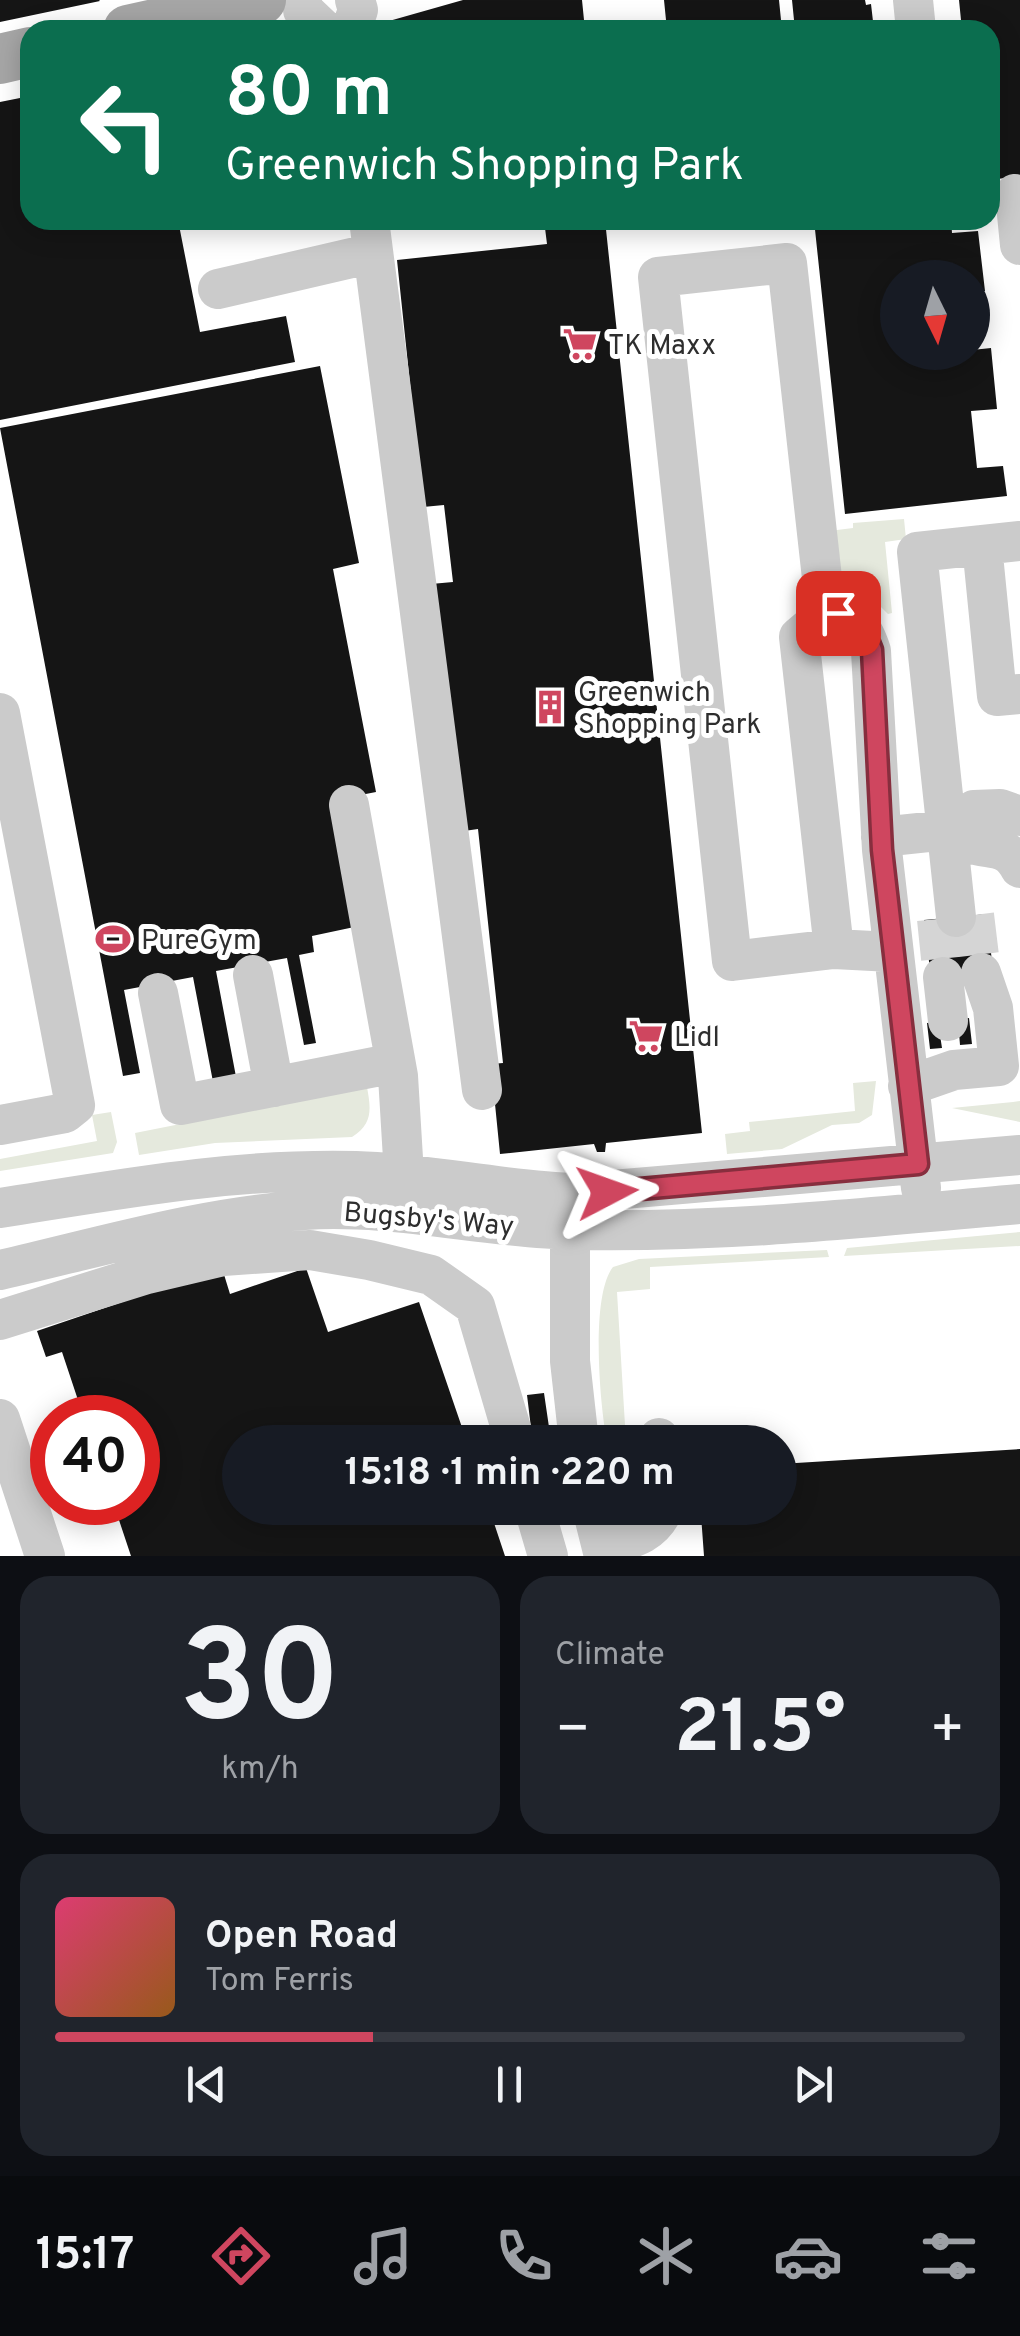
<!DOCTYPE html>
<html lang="en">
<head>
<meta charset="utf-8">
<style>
  :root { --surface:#171b24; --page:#20242c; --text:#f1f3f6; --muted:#9ea1a6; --line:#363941; --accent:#cf465f }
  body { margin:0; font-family:Overpass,sans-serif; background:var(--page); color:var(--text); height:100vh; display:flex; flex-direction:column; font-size:38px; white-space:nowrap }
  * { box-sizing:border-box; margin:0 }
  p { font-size:32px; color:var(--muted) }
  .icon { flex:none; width:55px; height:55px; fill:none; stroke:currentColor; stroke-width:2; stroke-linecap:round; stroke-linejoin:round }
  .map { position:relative; height:1556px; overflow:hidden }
  .sheet { display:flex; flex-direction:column; gap:20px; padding:20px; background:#0d0f14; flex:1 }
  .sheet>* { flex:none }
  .top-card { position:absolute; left:20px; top:20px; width:980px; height:210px; border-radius:30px; box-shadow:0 5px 25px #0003; background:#0b6e4f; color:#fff; overflow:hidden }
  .needle { width:65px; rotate:175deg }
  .controls { position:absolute; left:880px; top:260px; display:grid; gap:20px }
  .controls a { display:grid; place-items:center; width:110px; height:110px; border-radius:50%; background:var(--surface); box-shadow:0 5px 25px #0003; font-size:50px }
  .speed { position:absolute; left:30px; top:1395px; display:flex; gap:20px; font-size:50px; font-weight:700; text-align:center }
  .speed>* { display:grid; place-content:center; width:130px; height:130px; border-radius:50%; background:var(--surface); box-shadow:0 5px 25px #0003; line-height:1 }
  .speed .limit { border:15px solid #d22; background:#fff; color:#111 }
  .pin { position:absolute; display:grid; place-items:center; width:85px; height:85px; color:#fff; margin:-42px; border-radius:20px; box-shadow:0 5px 15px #0006 }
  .me { position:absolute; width:110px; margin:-55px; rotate:86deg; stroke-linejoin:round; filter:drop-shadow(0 0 8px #0008) }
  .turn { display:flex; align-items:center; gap:35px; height:210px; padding:0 40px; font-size:45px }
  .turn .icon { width:130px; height:130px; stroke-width:2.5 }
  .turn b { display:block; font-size:70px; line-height:85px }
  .big { font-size:75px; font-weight:700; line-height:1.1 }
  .sheet .tile { flex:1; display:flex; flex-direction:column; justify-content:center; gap:15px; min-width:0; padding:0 35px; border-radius:30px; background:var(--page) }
  .sheet .dial { align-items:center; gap:0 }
  .dial b { font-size:130px; line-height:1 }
  .song { display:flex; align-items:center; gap:30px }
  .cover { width:120px; height:120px; border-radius:15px; background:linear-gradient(135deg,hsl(340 70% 55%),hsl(30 70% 35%)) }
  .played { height:10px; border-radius:5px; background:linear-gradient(90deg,var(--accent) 35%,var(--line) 35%) }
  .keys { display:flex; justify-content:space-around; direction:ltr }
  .heat { display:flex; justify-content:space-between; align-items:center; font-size:55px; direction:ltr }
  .sheet .tiles { flex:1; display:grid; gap:20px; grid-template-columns:1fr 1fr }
  .tile:last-child { grid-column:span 2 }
  .trip { position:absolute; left:222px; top:1425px; width:575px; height:100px; border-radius:50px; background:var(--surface); box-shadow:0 5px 25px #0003; font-weight:700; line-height:100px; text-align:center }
  .dock { display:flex; height:160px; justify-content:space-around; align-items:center; background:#090b0e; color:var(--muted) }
  .dock .icon { width:70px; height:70px }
  .dock .on { color:var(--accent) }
  .dock b { font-size:45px; color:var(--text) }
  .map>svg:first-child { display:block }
</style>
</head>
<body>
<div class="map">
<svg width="1020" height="1556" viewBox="0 0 1020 1556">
  <rect width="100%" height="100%" fill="#fff"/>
  <path fill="#e5e9dd" d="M904 519 906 539 885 542 892 613 888 614 873 599 842 588 829 531 853 528V523Z
    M876 1081 872 1115 859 1123 832 1125 782 1149 727 1154 725 1134 750 1131 749 1122 855 1111 853 1083Z
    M367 1087C371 1109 373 1124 352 1137L215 1143 139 1155 135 1133Z
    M1020 1101V1122L952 1108 1013 1102Z
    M111 1112 117 1142 113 1153 0 1171V1159L97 1141 92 1115Z
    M1020 1232V1246L844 1256 847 1248Z
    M827 1250 829 1257 650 1267V1289L617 1292 626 1442H607C600 1406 590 1296 613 1267L639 1259Z"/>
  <path fill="#151515" d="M0 0H99L100 1 0 22Z
    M463 0H582L585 30H383L382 23Z
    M664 0H779L782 30H667Z
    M792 0H865L866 5 871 4 874 30H795Z
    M959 0H1020V176L990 180V30H962Z
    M30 96V220H178L200 332 286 316 295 362 0 420V102Z
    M428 220H463V223L428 226Z
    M544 220H605L702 1133 606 1143 605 1152H597L594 1144 500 1154 491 1064 503 1063 478 829 457 832 431 584 453 582 444 505 423 507 397 260 547 244Z
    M814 220H951L952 233 978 231 985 291 972 292V278H898V352H972V350L991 348 997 409 971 411 977 468 1003 466 1007 496 845 514Z
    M320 366 359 563 333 569 376 792 335 800 359 926 312 936 314 952 299 955 316 1043 304 1045 287 958 216 971 237 1082 214 1087 193 977 124 990 140 1073 123 1076 0 428Z
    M987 914 993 972 931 978 924 920Z
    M969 1018 972 1044 960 1045 959 1033 940 1035 942 1048 930 1049 927 1023Z
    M222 1268 230 1294 306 1268 328 1332 419 1302 467 1442H240V1508H489L505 1556H131L113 1502H138V1418H84L62 1352 46 1357 37 1331Z
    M544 1393 550 1434 532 1436 527 1395Z
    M1020 1449V1556H704L701 1515 683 1516V1508H780V1464Z"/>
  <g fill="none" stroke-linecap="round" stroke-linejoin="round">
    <path stroke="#d5d5d5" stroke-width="40" stroke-dasharray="40 20" stroke-linecap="butt" d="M974 915 981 973
      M937 919 943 977"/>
    <path stroke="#cbcbcb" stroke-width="40" d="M302 0 303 10 324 30
      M913 0 916 30
      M351 30 358 10 355 0
      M1015 194 1020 245
      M369 220 482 1090
      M218 289 373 253
      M982 545 997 696 1020 694
      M826 614 787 263 658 277 732 961 834 949 892 952
      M826 614C853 612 863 626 871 651L882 850 921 1188
      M826 614 799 637 834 949
      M0 713 75 1105 65 1113 0 1125
      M349 805 398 1076 404 1175
      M947 830C953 834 962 841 969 843 991 851 1007 843 1020 868
      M881 837 947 830 974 810 1000 809 1020 816
      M956 917 917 552 1020 541
      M253 975 274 1087
      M943 977 948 1021
      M158 993 180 1105 395 1063
      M908 1086 954 1070 999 1066 993 1008 981 973
      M0 1208C121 1189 233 1168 356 1171 430 1173 502 1191 577 1193L1020 1155
      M570 1230V1361L579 1442
      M0 1270C100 1247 201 1217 304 1210 395 1204 484 1228 575 1230 724 1233 872 1217 1020 1204
      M0 1320 147 1274 223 1256 310 1250 369 1260 431 1275 475 1306 515 1442
      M0 1419 45 1556
      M659 1438V1442
      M534 1508 548 1556
      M592 1508 604 1556
      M602 1547C630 1539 652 1536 664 1508"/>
    <path stroke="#a6a6a6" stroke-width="50" d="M128 30 261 0
      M0 59 30 52"/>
  </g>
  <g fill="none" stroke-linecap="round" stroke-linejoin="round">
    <g stroke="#872e3e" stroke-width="25">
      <path id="route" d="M607 1192 918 1164 882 850 872 650C865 631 858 619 838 613"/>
    </g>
    <use href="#route" stroke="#cf465f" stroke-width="18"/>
  </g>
  <defs>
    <g id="supermarket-bare" transform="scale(2.7)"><path d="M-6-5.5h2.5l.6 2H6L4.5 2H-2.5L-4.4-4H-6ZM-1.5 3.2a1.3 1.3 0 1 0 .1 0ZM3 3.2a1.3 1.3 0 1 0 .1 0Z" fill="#cf465f" stroke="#fff" stroke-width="2.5" paint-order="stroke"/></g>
    <g id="building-bare" transform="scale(2.7)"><path d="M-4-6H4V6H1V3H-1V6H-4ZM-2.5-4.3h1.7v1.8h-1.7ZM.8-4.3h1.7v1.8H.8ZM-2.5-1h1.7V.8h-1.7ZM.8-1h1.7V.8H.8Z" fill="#cf465f" stroke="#fff" stroke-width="2.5" paint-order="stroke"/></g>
    <g id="stadium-bare" transform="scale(2.7)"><path d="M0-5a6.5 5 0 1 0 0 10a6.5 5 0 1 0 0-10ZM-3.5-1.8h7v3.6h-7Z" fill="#cf465f" stroke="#fff" stroke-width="2.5" paint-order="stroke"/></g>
  </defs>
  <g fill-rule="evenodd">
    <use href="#supermarket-bare" x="580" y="344"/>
    <use href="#building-bare" x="550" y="707"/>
    <use href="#stadium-bare" x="113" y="939"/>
    <use href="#supermarket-bare" x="646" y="1036"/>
  </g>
  <g text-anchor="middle" stroke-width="10" stroke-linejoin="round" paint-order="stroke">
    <g font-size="28" fill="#2e2e2e" stroke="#fff" text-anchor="start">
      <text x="608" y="354">TK Maxx</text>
      <text x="578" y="701">Greenwich<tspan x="578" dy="32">Shopping Park</tspan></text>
      <text x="141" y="949">PureGym</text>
      <text x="674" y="1046">Lidl</text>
    </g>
    <g font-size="28" fill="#2e2e2e" stroke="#fff">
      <text transform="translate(429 1218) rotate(5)" y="10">Bugsby's Way</text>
    </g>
  </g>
</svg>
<div class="controls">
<a><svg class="needle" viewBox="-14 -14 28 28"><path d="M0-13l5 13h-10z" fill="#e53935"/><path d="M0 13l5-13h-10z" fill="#9ea1a6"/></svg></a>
</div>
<div class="speed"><div class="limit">40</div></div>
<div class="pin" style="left:838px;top:613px;background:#d93025"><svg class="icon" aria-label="arrive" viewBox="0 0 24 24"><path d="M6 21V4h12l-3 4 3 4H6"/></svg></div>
<svg class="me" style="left:607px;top:1192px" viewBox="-20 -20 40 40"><path d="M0-17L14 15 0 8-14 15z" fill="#cf465f" stroke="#fff" stroke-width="4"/></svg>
<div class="trip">15:18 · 1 min · 220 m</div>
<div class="top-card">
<div class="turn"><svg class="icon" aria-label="left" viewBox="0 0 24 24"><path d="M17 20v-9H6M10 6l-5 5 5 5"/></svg><div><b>80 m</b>Greenwich Shopping Park</div></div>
</div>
</div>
<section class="sheet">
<div class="tiles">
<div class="tile dial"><b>30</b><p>km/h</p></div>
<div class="tile"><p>Climate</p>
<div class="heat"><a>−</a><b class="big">21.5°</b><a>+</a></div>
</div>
<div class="tile">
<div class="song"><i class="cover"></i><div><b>Open Road</b><p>Tom Ferris</p></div></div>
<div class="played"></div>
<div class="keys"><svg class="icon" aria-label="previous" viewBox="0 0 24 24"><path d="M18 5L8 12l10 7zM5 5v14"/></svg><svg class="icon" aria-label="pause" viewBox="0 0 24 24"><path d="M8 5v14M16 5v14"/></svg><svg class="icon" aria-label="next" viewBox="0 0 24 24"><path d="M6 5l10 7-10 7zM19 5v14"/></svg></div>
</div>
</div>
</section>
<nav class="dock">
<b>15:17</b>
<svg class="icon on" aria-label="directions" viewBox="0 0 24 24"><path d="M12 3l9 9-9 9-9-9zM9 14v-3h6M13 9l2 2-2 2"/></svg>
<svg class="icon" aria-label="music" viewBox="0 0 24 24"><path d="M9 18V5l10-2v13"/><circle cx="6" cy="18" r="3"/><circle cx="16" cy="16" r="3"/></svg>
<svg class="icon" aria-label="phone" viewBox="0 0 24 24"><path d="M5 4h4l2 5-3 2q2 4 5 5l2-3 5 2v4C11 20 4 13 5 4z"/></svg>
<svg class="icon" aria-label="climate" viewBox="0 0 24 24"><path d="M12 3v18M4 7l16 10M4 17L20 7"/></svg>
<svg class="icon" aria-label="car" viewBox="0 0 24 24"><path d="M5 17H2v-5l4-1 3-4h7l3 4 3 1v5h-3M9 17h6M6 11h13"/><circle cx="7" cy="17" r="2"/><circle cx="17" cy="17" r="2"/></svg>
<svg class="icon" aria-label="filters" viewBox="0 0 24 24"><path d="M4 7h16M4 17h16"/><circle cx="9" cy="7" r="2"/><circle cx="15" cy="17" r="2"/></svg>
</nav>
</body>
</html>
